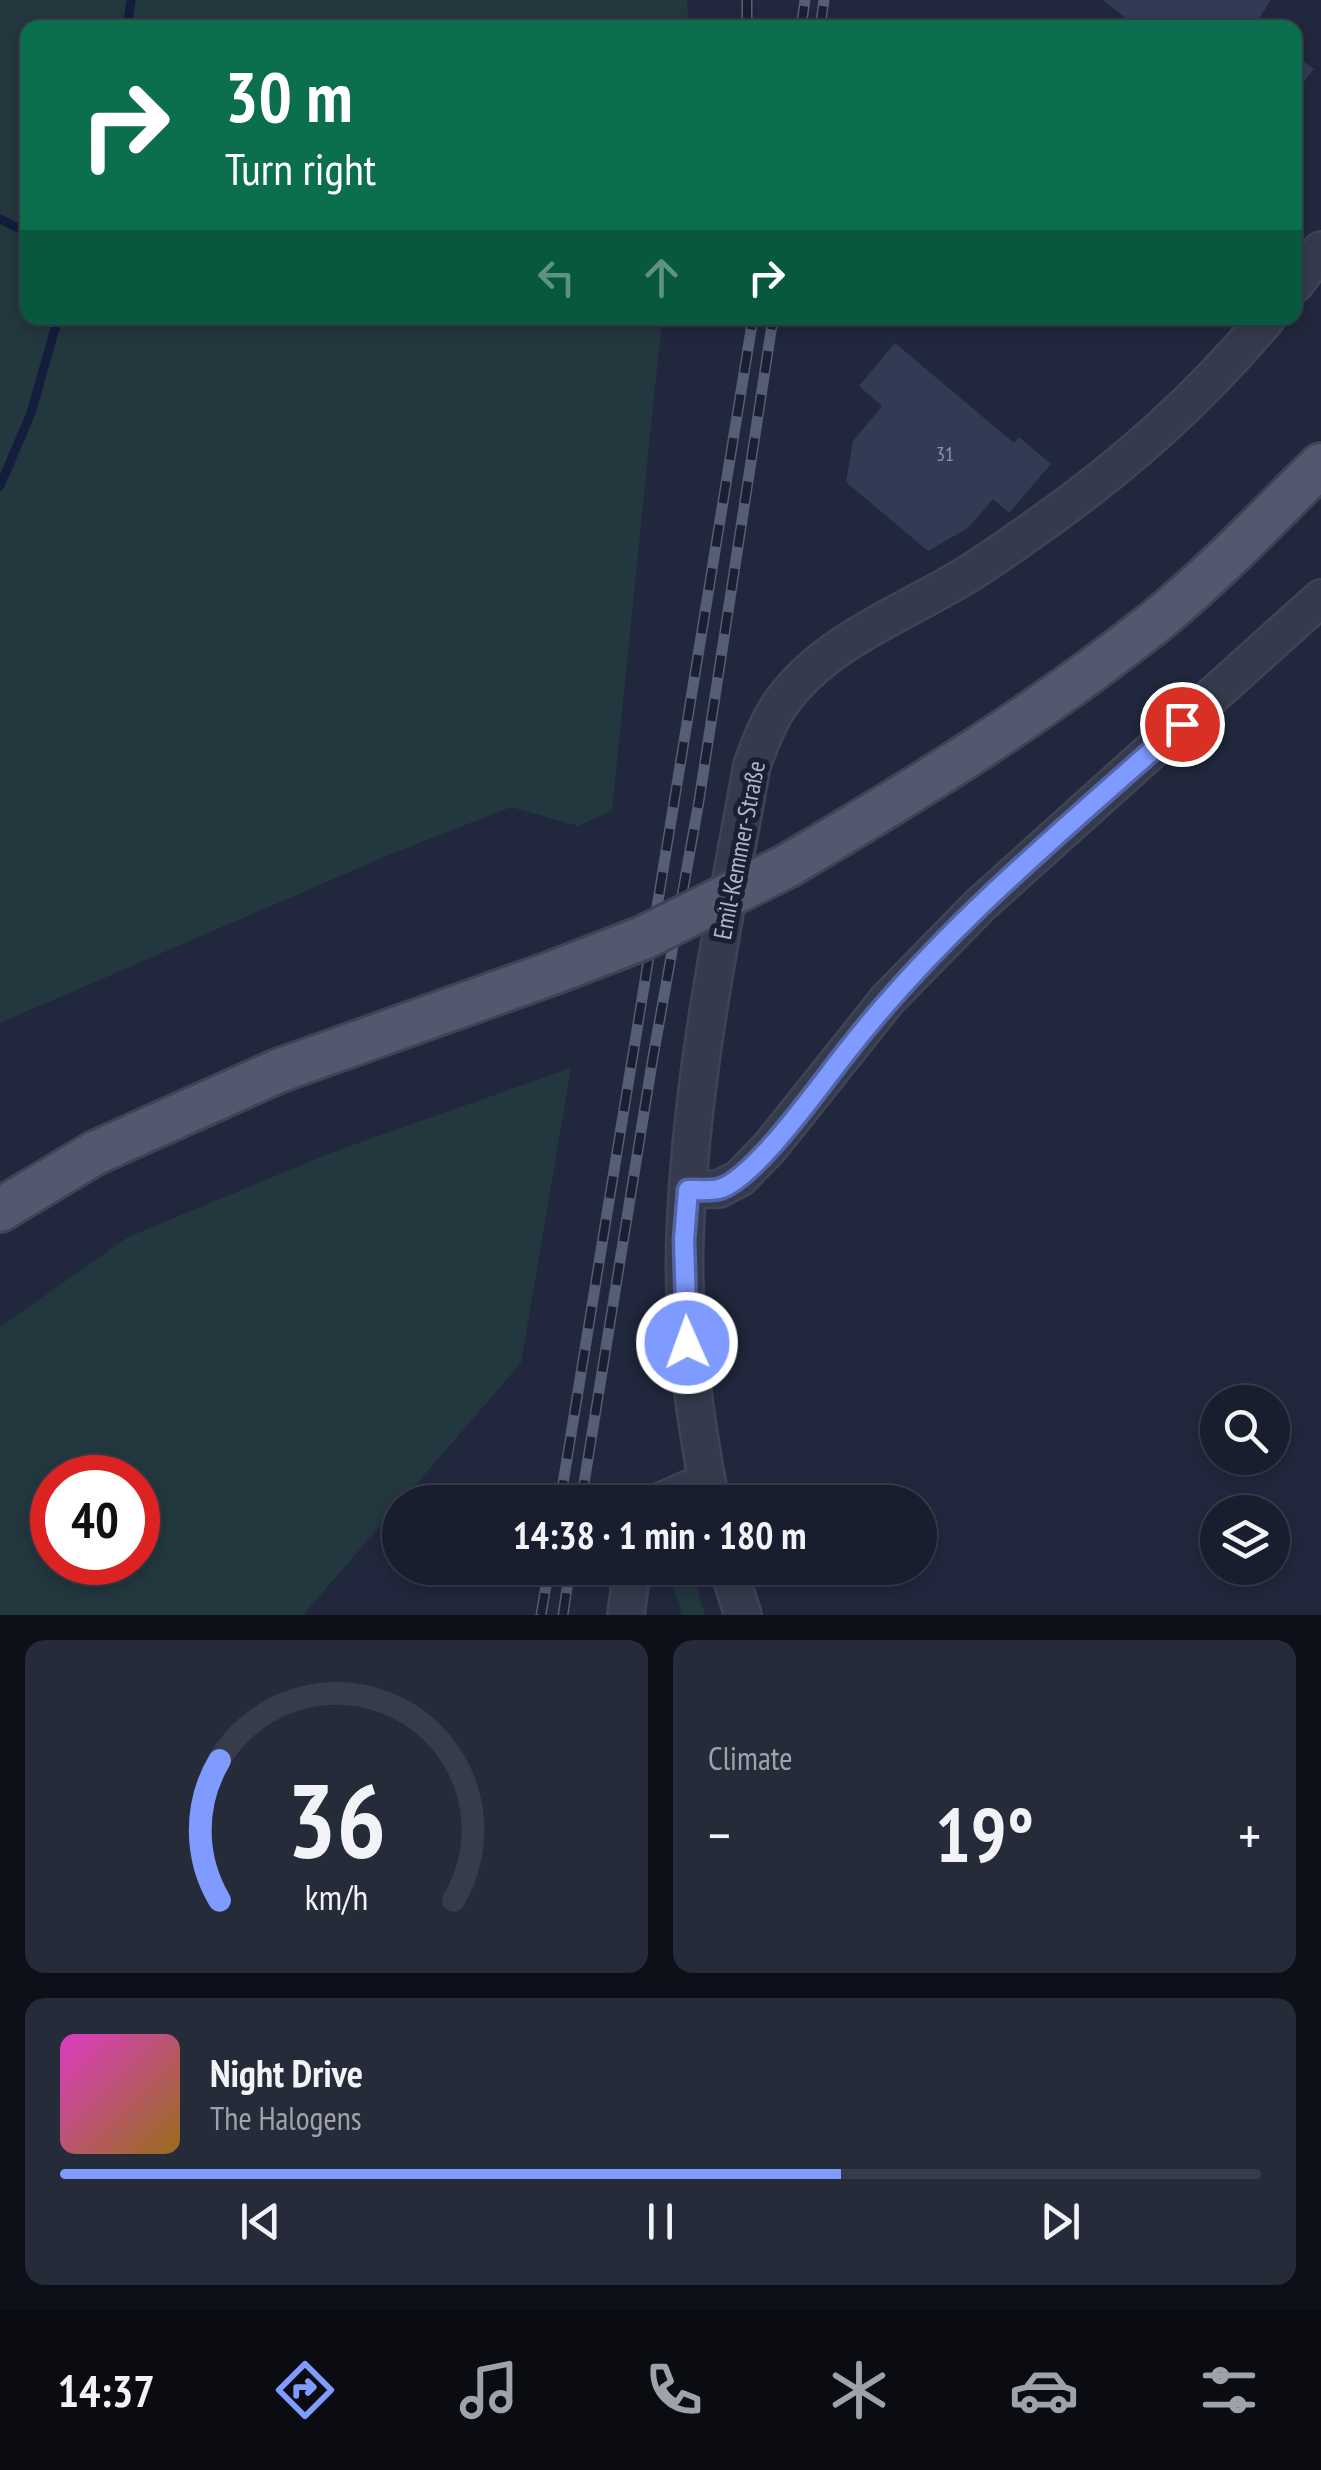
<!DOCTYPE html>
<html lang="en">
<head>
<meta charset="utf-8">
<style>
  :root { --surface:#191e2e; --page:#262b3a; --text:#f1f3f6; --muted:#9fa2aa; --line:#373c4a; --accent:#7f9bff }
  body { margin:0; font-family:"PT Sans Narrow",sans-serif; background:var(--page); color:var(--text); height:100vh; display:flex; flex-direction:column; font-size:38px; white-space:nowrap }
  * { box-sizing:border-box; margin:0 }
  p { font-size:32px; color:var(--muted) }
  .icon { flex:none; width:55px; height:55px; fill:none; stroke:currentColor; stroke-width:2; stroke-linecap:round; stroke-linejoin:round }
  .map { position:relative; height:1615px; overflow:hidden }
  .side { display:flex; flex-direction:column; gap:25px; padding:25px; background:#0e1019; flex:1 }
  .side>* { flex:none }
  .top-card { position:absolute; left:20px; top:20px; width:1282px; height:305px; border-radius:20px; box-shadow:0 5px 15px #0003,0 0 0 2px var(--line); background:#0b6e4f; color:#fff; overflow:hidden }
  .controls { position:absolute; left:1200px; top:1385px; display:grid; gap:20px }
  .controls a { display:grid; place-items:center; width:90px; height:90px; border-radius:50%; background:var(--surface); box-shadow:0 5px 15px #0003,0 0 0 2px var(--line); font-size:50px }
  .speed { position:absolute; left:30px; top:1455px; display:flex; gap:20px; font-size:50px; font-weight:700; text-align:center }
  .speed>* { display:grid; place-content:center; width:130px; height:130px; border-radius:50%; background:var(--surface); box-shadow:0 5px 15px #0003,0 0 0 2px var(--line); line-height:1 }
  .speed .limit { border:15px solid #d22; background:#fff; color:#111 }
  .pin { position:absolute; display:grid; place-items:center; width:85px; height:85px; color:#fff; margin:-42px; border:5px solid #fff; border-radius:50%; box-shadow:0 2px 10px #0007 }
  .me { position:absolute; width:110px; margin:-55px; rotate:358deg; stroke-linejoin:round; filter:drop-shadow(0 0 8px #0008) }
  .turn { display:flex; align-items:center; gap:35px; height:210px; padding:0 40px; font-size:45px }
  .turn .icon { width:130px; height:130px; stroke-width:2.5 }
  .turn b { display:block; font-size:70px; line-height:85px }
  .lanes { display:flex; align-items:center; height:95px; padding:0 40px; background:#0003; justify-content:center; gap:50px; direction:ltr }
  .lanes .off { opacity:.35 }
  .big { font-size:75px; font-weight:700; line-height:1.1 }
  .side .widget { flex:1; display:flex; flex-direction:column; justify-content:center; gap:15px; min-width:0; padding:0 35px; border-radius:20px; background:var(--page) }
  .side .dial { align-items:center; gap:0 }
  .dial svg { height:260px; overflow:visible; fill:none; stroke:var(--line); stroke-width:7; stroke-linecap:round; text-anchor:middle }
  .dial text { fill:var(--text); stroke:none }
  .song { display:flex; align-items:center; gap:30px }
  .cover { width:120px; height:120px; border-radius:15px; background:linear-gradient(135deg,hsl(310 70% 55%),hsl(40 70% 35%)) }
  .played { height:10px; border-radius:5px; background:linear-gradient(90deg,var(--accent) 65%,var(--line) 65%) }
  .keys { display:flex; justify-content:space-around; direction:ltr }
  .heat { display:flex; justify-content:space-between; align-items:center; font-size:55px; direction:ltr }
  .side .tiles { flex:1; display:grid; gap:25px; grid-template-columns:1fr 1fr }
  .widget:last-child { grid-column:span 2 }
  .trip { position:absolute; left:382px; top:1485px; width:555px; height:100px; border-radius:50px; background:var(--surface); box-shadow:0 5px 15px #0003,0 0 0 2px var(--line); font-weight:700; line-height:100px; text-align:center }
  .menu { display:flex; height:160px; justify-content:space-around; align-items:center; background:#0a0c12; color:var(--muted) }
  .menu .icon { width:70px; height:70px }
  .menu .on { color:var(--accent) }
  .menu b { font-size:45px; color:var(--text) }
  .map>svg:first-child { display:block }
</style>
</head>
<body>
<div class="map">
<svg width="1321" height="1615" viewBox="0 0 1321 1615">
  <rect width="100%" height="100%" fill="#21283d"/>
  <path fill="#23373e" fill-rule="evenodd" d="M0 0H687L689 27 28 28V318H662L612 810 578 826 511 807 391 854 0 1023Z
    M571 1068 521 1363 303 1615H0V1327L128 1237 333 1152ZM52 1478H138V1562H52Z
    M668 1568H691L705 1615H682Z"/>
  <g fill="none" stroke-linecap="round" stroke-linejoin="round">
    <path stroke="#131d3c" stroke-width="9" d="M127 28 131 0
      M0 219 28 233
      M0 486 31 413 58 318"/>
  </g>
  <path fill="#323b54" d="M1103 0H1271L1255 24 1259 28H1138Z
    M1295 55 1314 69 1295 93Z
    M895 343 1014 443 1019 437 1051 464 1009 513 993 499 968 528 928 551 846 482 853 441 882 406 859 386Z"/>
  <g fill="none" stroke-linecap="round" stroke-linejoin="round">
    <g stroke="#3e4456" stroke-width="40">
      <path id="minor" d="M1295 284 1321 250
        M688 1190 719 1189 740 1178 770 1147 888 999 980 905 1321 598
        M659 1502 707 1481
        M711 1502C694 1417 682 1326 685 1239 690 1080 724 921 752 765 760 744 768 721 781 703 825 641 905 613 968 574 991 560 1014 543 1037 527 1125 465 1198 400 1267 318
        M728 1568 743 1615
        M626 1615 632 1568"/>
    </g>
    <g stroke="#3e4456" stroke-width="48">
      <path id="major" d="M787 866C914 791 1039 714 1155 622 1214 574 1267 518 1321 465
        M0 1210 95 1153 278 1071 552 973"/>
    </g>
    <use href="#minor" stroke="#353b4d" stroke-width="35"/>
    <use href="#major" stroke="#52596e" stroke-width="42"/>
    <g stroke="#565e75" stroke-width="11">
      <path id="rail" d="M747 0V28
        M801 28 805 0
        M820 28 824 0
        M560 1502 753 318
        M581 1502 653 1057 699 801 773 318
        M541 1615 549 1568
        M563 1615 570 1568"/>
    </g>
    <use href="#rail" stroke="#1a2032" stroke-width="8" stroke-dasharray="22" stroke-linecap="butt"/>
    <g stroke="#3e4456" stroke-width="48" stroke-linecap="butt">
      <path id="major-bridge" d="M552 973 643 938 787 866"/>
    </g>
    <use href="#major-bridge" stroke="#52596e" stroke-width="42"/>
  </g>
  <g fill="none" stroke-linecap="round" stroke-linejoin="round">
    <g stroke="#5365a6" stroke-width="25">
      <path id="route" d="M687 1343 684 1240 688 1190C697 1190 710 1191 719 1189 755 1179 822 1082 848 1050 944 927 1066 828 1182 724"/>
    </g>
    <use href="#route" stroke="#7f9bff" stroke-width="18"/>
  </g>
  <g text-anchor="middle" stroke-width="10" stroke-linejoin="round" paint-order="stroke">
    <g font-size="20" fill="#8e94aa">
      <text x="945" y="461">31</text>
    </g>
    <g font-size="25" fill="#b0b5c9" stroke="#1a2032">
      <text transform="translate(739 850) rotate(-79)" y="9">Emil-Kemmer-Straße</text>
    </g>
  </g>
</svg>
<div class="controls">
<a><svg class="icon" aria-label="search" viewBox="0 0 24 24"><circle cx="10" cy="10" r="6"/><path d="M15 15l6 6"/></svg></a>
<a><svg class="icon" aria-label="layers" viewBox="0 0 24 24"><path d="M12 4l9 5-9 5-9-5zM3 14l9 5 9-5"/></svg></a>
</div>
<div class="speed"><div class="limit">40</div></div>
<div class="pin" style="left:1182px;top:724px;background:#d93025"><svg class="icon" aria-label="arrive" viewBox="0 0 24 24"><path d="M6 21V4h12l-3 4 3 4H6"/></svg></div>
<svg class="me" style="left:687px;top:1343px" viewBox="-20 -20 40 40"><circle r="17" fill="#7f9bff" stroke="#fff" stroke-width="3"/><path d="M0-11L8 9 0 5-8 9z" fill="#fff"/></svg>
<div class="trip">14:38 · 1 min · 180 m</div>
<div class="top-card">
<div class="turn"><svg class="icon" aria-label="right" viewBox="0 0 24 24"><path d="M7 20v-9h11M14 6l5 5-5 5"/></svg><div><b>30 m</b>Turn right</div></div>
<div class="lanes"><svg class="icon off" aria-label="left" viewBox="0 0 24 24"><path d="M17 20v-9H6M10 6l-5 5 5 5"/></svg><svg class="icon off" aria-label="ahead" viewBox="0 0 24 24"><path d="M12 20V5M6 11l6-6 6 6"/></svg><svg class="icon" aria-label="right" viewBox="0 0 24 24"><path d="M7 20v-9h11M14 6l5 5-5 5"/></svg></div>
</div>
</div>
<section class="side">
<div class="tiles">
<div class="widget dial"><svg viewBox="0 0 100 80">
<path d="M14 69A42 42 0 1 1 86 69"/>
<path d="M14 69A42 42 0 0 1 14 26" stroke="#7f9bff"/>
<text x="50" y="56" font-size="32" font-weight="700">36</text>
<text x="50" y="72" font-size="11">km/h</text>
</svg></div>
<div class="widget"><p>Climate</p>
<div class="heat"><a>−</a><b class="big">19°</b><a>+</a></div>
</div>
<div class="widget">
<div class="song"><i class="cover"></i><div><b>Night Drive</b><p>The Halogens</p></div></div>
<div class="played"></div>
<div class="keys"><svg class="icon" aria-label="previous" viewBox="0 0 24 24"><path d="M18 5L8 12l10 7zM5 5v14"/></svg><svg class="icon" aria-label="pause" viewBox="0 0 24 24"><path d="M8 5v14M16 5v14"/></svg><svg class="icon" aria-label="next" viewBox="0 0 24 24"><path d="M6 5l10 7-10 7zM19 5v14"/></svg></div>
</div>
</div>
</section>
<nav class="menu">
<b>14:37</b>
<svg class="icon on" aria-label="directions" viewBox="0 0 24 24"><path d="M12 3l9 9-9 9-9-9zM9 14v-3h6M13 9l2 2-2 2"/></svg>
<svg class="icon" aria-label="music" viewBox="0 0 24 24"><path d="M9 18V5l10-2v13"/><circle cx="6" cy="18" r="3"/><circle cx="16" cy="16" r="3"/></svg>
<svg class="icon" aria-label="phone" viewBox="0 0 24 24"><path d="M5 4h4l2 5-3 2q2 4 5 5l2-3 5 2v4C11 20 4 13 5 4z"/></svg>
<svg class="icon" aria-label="climate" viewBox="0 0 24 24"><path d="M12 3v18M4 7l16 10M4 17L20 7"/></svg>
<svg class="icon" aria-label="car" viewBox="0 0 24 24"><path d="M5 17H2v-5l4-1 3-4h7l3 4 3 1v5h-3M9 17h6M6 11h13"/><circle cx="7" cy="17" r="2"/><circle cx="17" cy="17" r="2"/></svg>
<svg class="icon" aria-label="filters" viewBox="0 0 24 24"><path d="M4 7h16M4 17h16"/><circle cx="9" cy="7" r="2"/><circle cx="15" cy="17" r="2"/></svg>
</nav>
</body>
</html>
